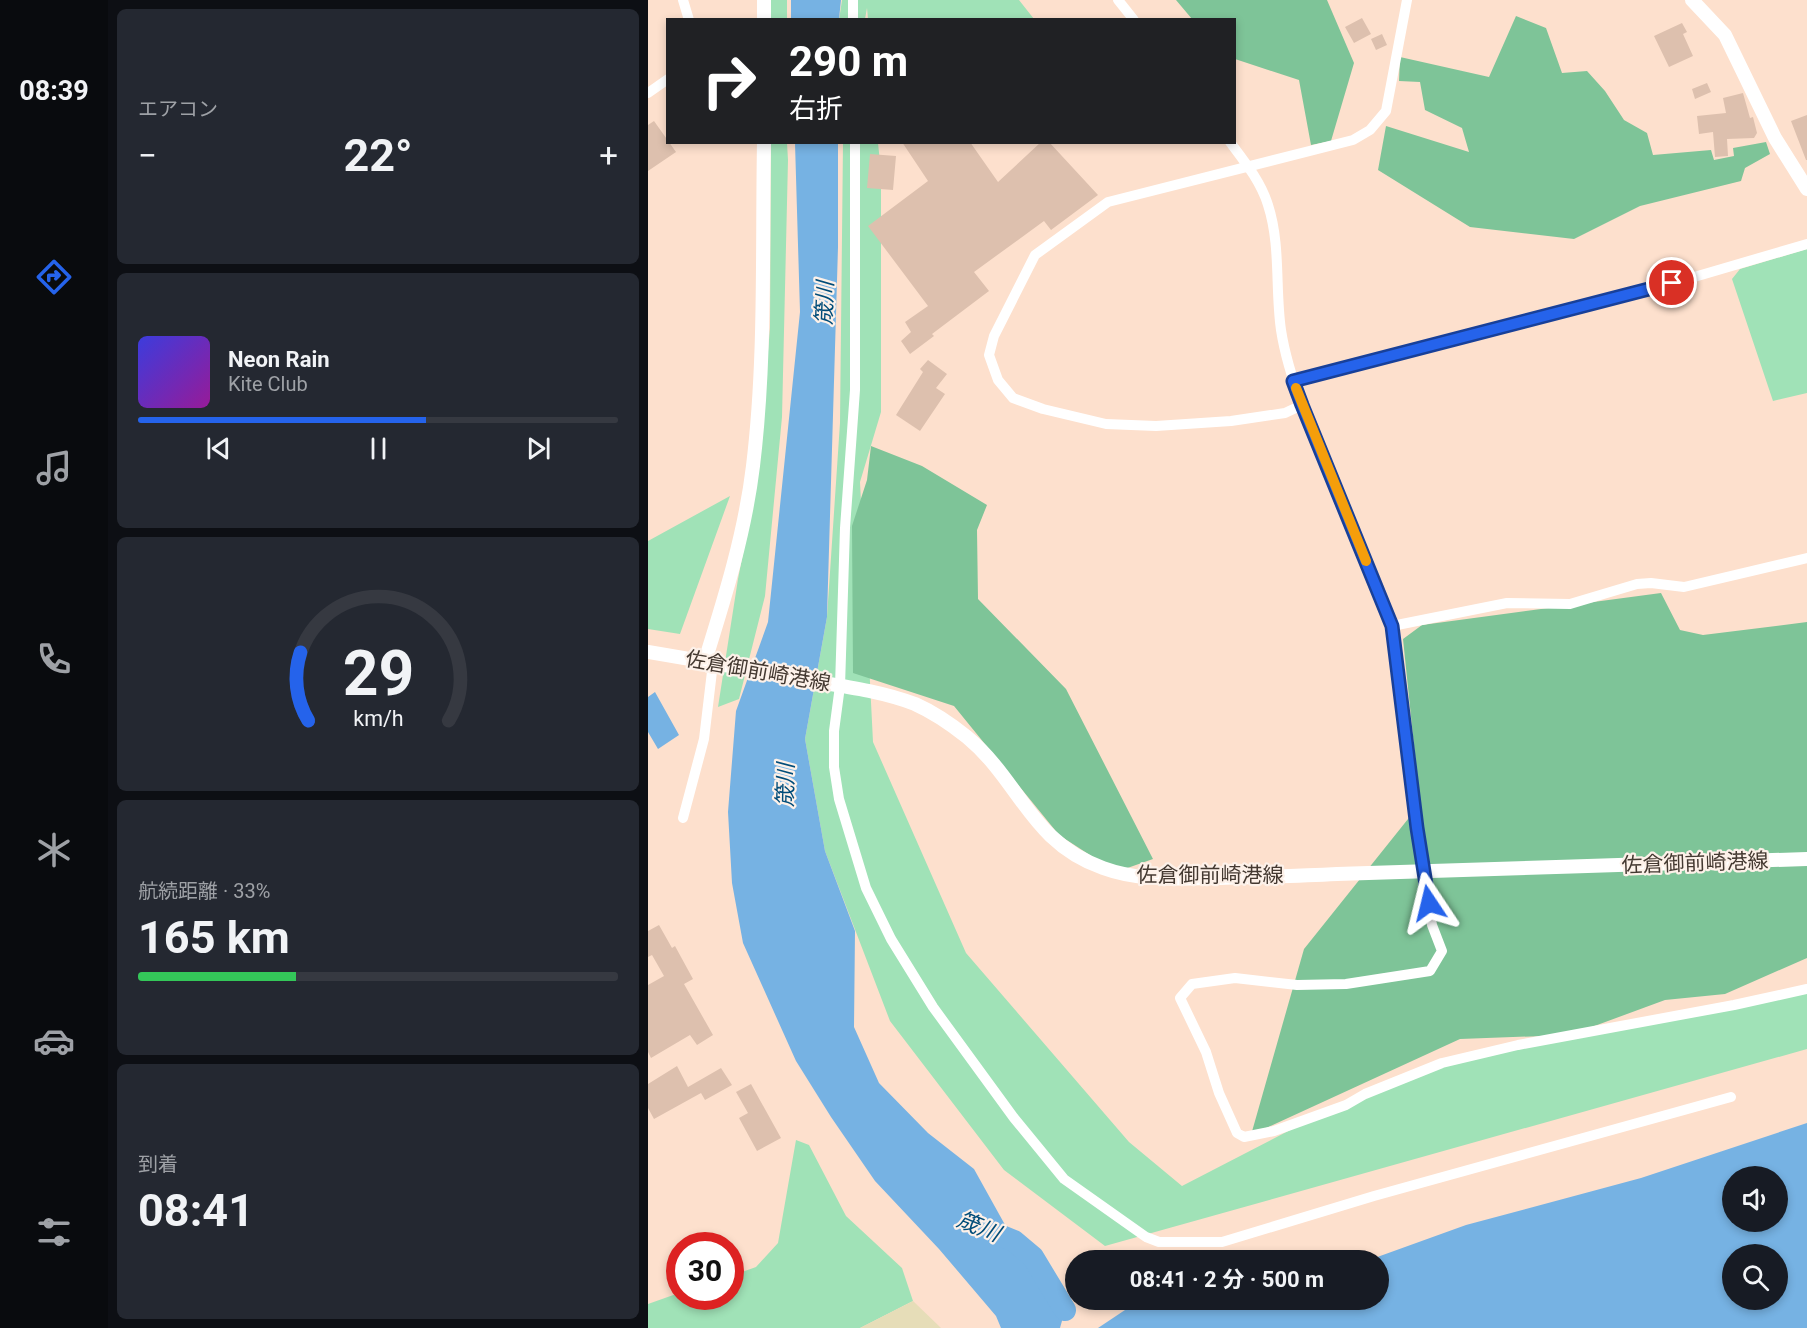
<!DOCTYPE html>
<html lang="ja">
<head>
<meta charset="utf-8">
<style>
  :root { --surface:#171b24; --page:#242831; --text:#f1f3f6; --muted:#9ea1a6; --line:#363941; --accent:#2563eb }
  body { margin:0; font-family:Roboto,"Noto Sans JP",sans-serif; background:var(--page); color:var(--text); height:100vh; display:flex; flex-direction:column; font-size:22px; white-space:nowrap }
  * { box-sizing:border-box; margin:0 }
  p { font-size:20px; color:var(--muted) }
  .icon { flex:none; width:33px; height:33px; fill:none; stroke:currentColor; stroke-width:2; stroke-linecap:round; stroke-linejoin:round }
  .map { position:relative; flex:1; overflow:hidden }
  .drawer { display:flex; flex-direction:column; gap:9px; padding:9px; background:#0d0f14; width:540px }
  .drawer>* { flex:none }
  .hud { position:absolute; left:18px; top:18px; width:570px; height:126px; border-radius:0px; box-shadow:0 3px 9px #0003; background:#202124; color:#fff; overflow:hidden }
  .controls { position:absolute; left:1074px; top:1166px; display:grid; gap:12px }
  .controls a { display:grid; place-items:center; width:66px; height:66px; border-radius:50%; background:var(--surface); box-shadow:0 3px 9px #0003; font-size:30px }
  .speed { position:absolute; left:18px; top:1232px; display:flex; gap:12px; font-size:30px; font-weight:700; text-align:center }
  .speed>* { display:grid; place-content:center; width:78px; height:78px; border-radius:50%; background:var(--surface); box-shadow:0 3px 9px #0003; line-height:1 }
  .speed .limit { border:9px solid #d22; background:#fff; color:#111 }
  .pin { position:absolute; display:grid; place-items:center; width:51px; height:51px; color:#fff; margin:-26px; border:3px solid #fff; border-radius:50%; box-shadow:0 2px 6px #0007 }
  .me { position:absolute; width:66px; margin:-33px; rotate:350deg; stroke-linejoin:round; filter:drop-shadow(0 0 4px #0008) }
  .turn { display:flex; align-items:center; gap:21px; height:126px; padding:0 24px; font-size:27px }
  .turn .icon { width:78px; height:78px; stroke-width:2.5 }
  .turn b { display:block; font-size:42px; line-height:51px }
  .big { font-size:45px; font-weight:700; line-height:1.1 }
  .drawer .widget { flex:1; display:flex; flex-direction:column; justify-content:center; gap:9px; min-width:0; padding:0 21px; border-radius:9px; background:var(--page) }
  .drawer .dial { align-items:center; gap:0 }
  .dial svg { height:156px; overflow:visible; fill:none; stroke:var(--line); stroke-width:7; stroke-linecap:round; text-anchor:middle }
  .dial text { fill:var(--text); stroke:none }
  .song { display:flex; align-items:center; gap:18px }
  .cover { width:72px; height:72px; border-radius:9px; background:linear-gradient(135deg,hsl(240 70% 55%),hsl(300 70% 35%)) }
  .played { height:6px; border-radius:3px; background:linear-gradient(90deg,var(--accent) 60%,var(--line) 60%) }
  .keys { display:flex; justify-content:space-around; direction:ltr }
  .heat { display:flex; justify-content:space-between; align-items:center; font-size:33px; direction:ltr }
  .charge { height:9px; border-radius:4px; background:linear-gradient(90deg,#34c759 33%,var(--line) 0) }
  .trip { position:absolute; left:417px; top:1250px; width:324px; height:60px; border-radius:30px; background:var(--surface); box-shadow:0 3px 9px #0003; font-weight:700; line-height:60px; text-align:center }
  main { display:flex; flex:1; min-height:0 }
  .menu { display:flex; flex-direction:column; width:108px; justify-content:space-around; align-items:center; background:#090b0e; color:var(--muted) }
  .menu .icon { width:42px; height:42px }
  .menu .current { color:var(--accent) }
  .menu b { font-size:27px; color:var(--text) }
  .map>svg:first-child { display:block }
</style>
</head>
<body>
<main>
<nav class="menu">
<b>08:39</b>
<svg class="icon current" aria-label="directions" viewBox="0 0 24 24"><path d="M12 3l9 9-9 9-9-9zM9 14v-3h6M13 9l2 2-2 2"/></svg>
<svg class="icon" aria-label="music" viewBox="0 0 24 24"><path d="M9 18V5l10-2v13"/><circle cx="6" cy="18" r="3"/><circle cx="16" cy="16" r="3"/></svg>
<svg class="icon" aria-label="phone" viewBox="0 0 24 24"><path d="M5 4h4l2 5-3 2q2 4 5 5l2-3 5 2v4C11 20 4 13 5 4z"/></svg>
<svg class="icon" aria-label="climate" viewBox="0 0 24 24"><path d="M12 3v18M4 7l16 10M4 17L20 7"/></svg>
<svg class="icon" aria-label="car" viewBox="0 0 24 24"><path d="M5 17H2v-5l4-1 3-4h7l3 4 3 1v5h-3M9 17h6M6 11h13"/><circle cx="7" cy="17" r="2"/><circle cx="17" cy="17" r="2"/></svg>
<svg class="icon" aria-label="filters" viewBox="0 0 24 24"><path d="M4 7h16M4 17h16"/><circle cx="9" cy="7" r="2"/><circle cx="15" cy="17" r="2"/></svg>
</nav>
<section class="drawer">
<div class="widget"><p>エアコン</p>
<div class="heat"><a>−</a><b class="big">22°</b><a>+</a></div>
</div>
<div class="widget">
<div class="song"><i class="cover"></i><div><b>Neon Rain</b><p>Kite Club</p></div></div>
<div class="played"></div>
<div class="keys"><svg class="icon" aria-label="previous" viewBox="0 0 24 24"><path d="M18 5L8 12l10 7zM5 5v14"/></svg><svg class="icon" aria-label="pause" viewBox="0 0 24 24"><path d="M8 5v14M16 5v14"/></svg><svg class="icon" aria-label="next" viewBox="0 0 24 24"><path d="M6 5l10 7-10 7zM19 5v14"/></svg></div>
</div>
<div class="widget dial"><svg viewBox="0 0 100 80">
<path d="M14 69A42 42 0 1 1 86 69"/>
<path d="M14 69A42 42 0 0 1 10 34" stroke="#2563eb"/>
<text x="50" y="56" font-size="32" font-weight="700">29</text>
<text x="50" y="72" font-size="11">km/h</text>
</svg></div>
<div class="widget"><p>航続距離 · 33%</p><b class="big">165 km</b><div class="charge"></div></div>
<div class="widget"><p>到着</p><b class="big">08:41</b></div>
</section>
<div class="map">
<svg width="1159" height="1328" viewBox="0 0 1159 1328">
  <rect width="100%" height="100%" fill="#fde0cd"/>
  <path fill="#a0e2b7" d="M118 0H139V19H119Z
    M194 0H371L386 19H220L219 8 217 19 191 20Z
    M123 143H139L140 160 134 417 117 596 91 699 70 707 90 579 109 482 122 328Z
    M195 143H230L233 172V412L212 482 225 742 318 953 481 1142 534 1186 648 1127 804 1059 1159 989V1049L457 1246 356 1170 242 1021 177 851 157 739 179 617 192 423Z
    M1159 249V393L1125 401 1084 279 1092 269Z
    M82 496 32 634 0 629V541Z
    M148 1140 161 1145 198 1216 254 1268 265 1301 212 1328H0V1304L31 1293 32 1296H82L83 1276 108 1267 130 1243Z"/>
  <path fill="#7ec498" d="M528 0H679L706 63 683 141 663 145 651 80 587 59 586 20 544 19Z
    M868 16 898 28 914 73 939 71 957 91 976 120 999 133 1005 155 1063 150 1066 160 1086 156 1085 148 1118 142 1122 154 1097 168 1093 181 992 206 926 239 822 227 730 170 738 126 821 152 814 128 777 110 772 82 751 81 752 57 841 77Z
    M223 446 274 466 339 505 329 530 330 599 418 689 505 859 468 872 411 835 306 706 205 673 204 526 219 480Z
    M1013 593 1032 630 1055 635 1159 622V958L1077 994 1017 1000 922 1035 812 1039 603 1135 656 949 772 804 755 639 774 625Z"/>
  <path fill="#e6ddb8" d="M265 1301 293 1328H212Z"/>
  <path fill="#76b2e3" fill-rule="evenodd" d="M143 0H193L191 19H143Z
    M147 143H190V247L179 617 157 739 177 851 207 931 206 1027 231 1083 280 1133 326 1169 366 1241 385 1257 417 1310 412 1328H353L348 1316 291 1249 227 1181 183 1117 148 1061 95 943 84 883 80 812 88 711 120 622 152 312Z
    M7 692 31 735 10 749 0 732V697Z
    M1159 1123V1328H450L477 1310 538 1303 554 1299H730V1260H721L818 1225 993 1178ZM1084 1176H1130V1221H1084ZM1084 1254H1130V1299H1084Z"/>
  <g fill="none" stroke-linecap="round" stroke-linejoin="round">
    <path stroke="#76b2e3" stroke-width="22" d="M339 1230 366 1241 385 1257 417 1310"/>
  </g>
  <path fill="#ddc0ae" d="M714 18 723 34 706 43 697 27Z
    M1034 23 1039 32 1035 34 1045 56 1021 67 1006 36Z
    M734 34 739 45 728 50 723 39Z
    M1059 83 1063 92 1047 99 1044 89Z
    M1095 93 1102 118 1105 117 1109 133 1106 138 1079 139 1080 156 1067 157 1065 132 1051 134 1049 116 1078 113 1075 98Z
    M1159 115V160H1158L1143 121Z
    M6 121 28 152 0 171V125Z
    M254 142H322L350 182 393 142H401L450 195 403 230 396 221 326 272 341 291 284 334 286 336 262 354 253 341 263 332 257 322 280 306 220 226 280 181Z
    M222 154 248 156 245 190 219 188Z
    M280 360 299 374 288 388 297 394 272 431 248 415 275 372 272 369Z
    M11 925 24 948 27 946 45 979 36 984 65 1035 49 1045 42 1035 3 1058 0 1052V985L16 976 4 955 0 957V931Z
    M29 1066 40 1087 73 1068 84 1085 57 1100 53 1093 6 1119 0 1108V1084Z
    M103 1084 133 1138 109 1151 91 1118 100 1113 88 1092Z"/>
  <g fill="none" stroke-linecap="round" stroke-linejoin="round">
    <path stroke="#fff" stroke-width="10" d="M35 0 41 20
      M205 0V20
      M470 0 486 20
      M0 93 20 79
      M207 142V390L197 528 192 686 186 731V767L191 799 218 888 243 939 285 1007 366 1118 416 1179 498 1237 511 1242H574L726 1196 1083 1097
      M582 142C597 162 613 182 620 205 633 245 627 289 633 330 637 356 645 381 654 405L744 626 776 872 784 925 794 951 782 971 698 984 649 985 587 978 544 984 532 998 558 1052 571 1093 589 1133 596 1137 626 1131 698 1105 717 1094 794 1063 870 1045 1086 1005 1159 989
      M645 381 1002 290 1159 244
      M654 405 637 413 583 421 508 426 458 424 395 409 365 398 350 380 341 355 346 336 387 255 460 202 705 140 722 130 738 111 759 0
      M744 626 859 603 922 604 989 584 1003 583 1036 587 1159 558
      M35 818 56 739 65 663"/>
    <path stroke="#fff" stroke-width="14" d="M116 0V20
      M1044 0 1077 35 1127 138 1159 189
      M0 652C53 661 106 670 158 680 194 686 233 691 267 704 285 712 304 725 319 737 373 782 382 842 455 868 493 882 532 878 571 878 611 877 650 876 689 874 846 869 1002 864 1159 859
      M57 661C77 597 97 533 105 466 118 359 114 250 116 142"/>
  </g>
  <g fill="none" stroke-linecap="round" stroke-linejoin="round">
    <g stroke="#184099" stroke-width="15">
      <path id="route" d="M781 903 769 828 744 626 654 405 645 381 1024 283"/>
    </g>
    <use href="#route" stroke="#2563eb" stroke-width="10"/>
    <path stroke="#f59e0b" stroke-width="10" d="M648 388 718 561"/>
  </g>
  <g text-anchor="middle" stroke-width="4.5" stroke-linejoin="round" paint-order="stroke">
    <g font-size="21" fill="#443931" stroke="#fdf1e9">
      <text transform="translate(110 671) rotate(10)" y="7">佐倉御前崎港線</text>
      <text transform="translate(1047 863) rotate(-2)" y="7">佐倉御前崎港線</text>
      <text x="562" y="882">佐倉御前崎港線</text>
    </g>
    <g font-size="22" font-style="italic" fill="#004c79" stroke="#fdf1e9">
      <text transform="translate(176 303) rotate(-88)" y="8">筬川</text>
      <text transform="translate(137 785) rotate(-89)" y="8">筬川</text>
      <text transform="translate(331 1226) rotate(22)" y="8">筬川</text>
    </g>
  </g>
</svg>
<div class="controls">
<a><svg class="icon" aria-label="sound" viewBox="0 0 24 24"><path d="M4 9h4l5-4v14l-5-4H4zM17 9q2 3 0 6"/></svg></a>
<a><svg class="icon" aria-label="search" viewBox="0 0 24 24"><circle cx="10" cy="10" r="6"/><path d="M15 15l6 6"/></svg></a>
</div>
<div class="speed"><div class="limit">30</div></div>
<div class="pin" style="left:1024px;top:283px;background:#d93025"><svg class="icon" aria-label="arrive" viewBox="0 0 24 24"><path d="M6 21V4h12l-3 4 3 4H6"/></svg></div>
<svg class="me" style="left:781px;top:903px" viewBox="-20 -20 40 40"><path d="M0-17L14 15 0 8-14 15z" fill="#2563eb" stroke="#fff" stroke-width="4"/></svg>
<div class="trip">08:41 · 2 分 · 500 m</div>
<div class="hud">
<div class="turn"><svg class="icon" aria-label="right" viewBox="0 0 24 24"><path d="M7 20v-9h11M14 6l5 5-5 5"/></svg><div><b>290 m</b>右折</div></div>
</div>
</div>
</main>
</body>
</html>
